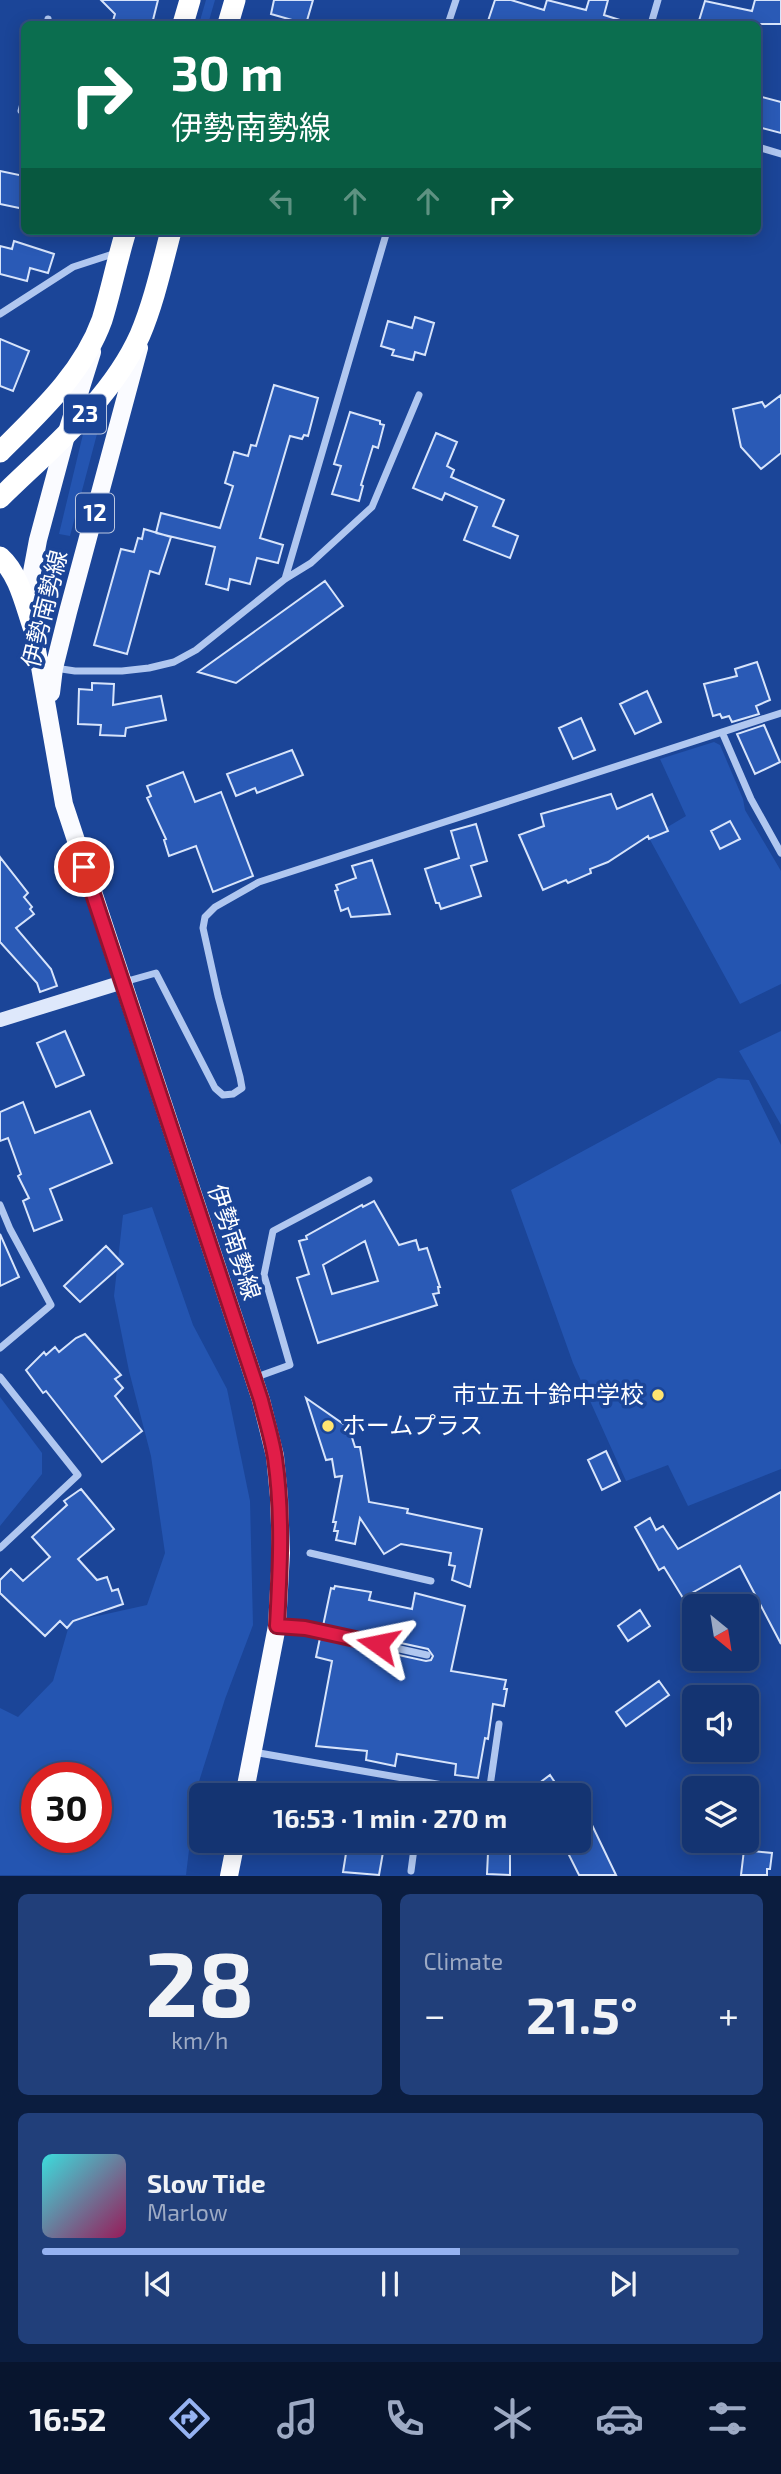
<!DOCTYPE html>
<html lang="en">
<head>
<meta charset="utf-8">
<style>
  :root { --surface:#143472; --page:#213f7a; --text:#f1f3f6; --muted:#9daac4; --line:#334f84; --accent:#95b2f1 }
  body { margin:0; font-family:"Exo 2","Noto Sans JP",sans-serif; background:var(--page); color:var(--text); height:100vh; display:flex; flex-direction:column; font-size:26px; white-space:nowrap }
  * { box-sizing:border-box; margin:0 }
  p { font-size:23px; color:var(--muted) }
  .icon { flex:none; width:38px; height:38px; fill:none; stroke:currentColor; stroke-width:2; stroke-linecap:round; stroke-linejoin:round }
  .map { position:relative; height:1876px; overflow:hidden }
  .details { display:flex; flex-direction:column; gap:18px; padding:18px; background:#0b1d3f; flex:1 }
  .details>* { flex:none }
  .banner { position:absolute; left:21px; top:21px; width:740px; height:214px; border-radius:10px; box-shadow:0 4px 18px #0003,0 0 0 2px var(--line); background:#0b6e4f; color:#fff; overflow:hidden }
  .needle { width:46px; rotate:150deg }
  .buttons { position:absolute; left:682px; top:1594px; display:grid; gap:14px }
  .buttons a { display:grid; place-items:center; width:77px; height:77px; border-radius:10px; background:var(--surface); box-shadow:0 4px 18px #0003,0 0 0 2px var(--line); font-size:35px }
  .speed { position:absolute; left:21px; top:1762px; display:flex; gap:14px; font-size:35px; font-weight:700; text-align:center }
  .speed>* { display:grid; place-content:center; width:91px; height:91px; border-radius:50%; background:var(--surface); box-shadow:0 4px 18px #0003,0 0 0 2px var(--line); line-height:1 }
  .speed .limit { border:10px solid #d22; background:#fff; color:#111 }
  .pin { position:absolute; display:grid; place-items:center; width:60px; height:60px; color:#fff; margin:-30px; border:4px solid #fff; border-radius:50%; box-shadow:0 2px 7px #0007 }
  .me { position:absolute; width:77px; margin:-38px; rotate:282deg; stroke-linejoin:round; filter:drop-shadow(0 0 5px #0008) }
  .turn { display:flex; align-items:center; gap:24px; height:147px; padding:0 35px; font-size:32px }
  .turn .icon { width:91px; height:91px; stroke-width:2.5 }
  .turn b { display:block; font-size:49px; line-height:60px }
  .lanes { display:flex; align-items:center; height:66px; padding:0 35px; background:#0003; justify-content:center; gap:35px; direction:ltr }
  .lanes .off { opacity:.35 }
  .big { font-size:52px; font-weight:700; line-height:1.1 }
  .details .widget { flex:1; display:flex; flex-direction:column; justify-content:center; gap:10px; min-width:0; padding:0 24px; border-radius:10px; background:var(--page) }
  .details .dial { align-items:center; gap:0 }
  .dial b { font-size:91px; line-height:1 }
  .song { display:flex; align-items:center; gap:21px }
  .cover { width:84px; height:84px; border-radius:10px; background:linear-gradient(135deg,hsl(180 70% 55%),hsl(330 70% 35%)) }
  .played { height:7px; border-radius:4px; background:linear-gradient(90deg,var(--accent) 60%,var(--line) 60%) }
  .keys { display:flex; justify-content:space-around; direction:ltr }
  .heat { display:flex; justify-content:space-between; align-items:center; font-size:38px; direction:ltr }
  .details .tiles { flex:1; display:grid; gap:18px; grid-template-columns:1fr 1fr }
  .widget:last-child { grid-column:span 2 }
  .trip { position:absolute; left:189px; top:1783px; width:402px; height:70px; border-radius:10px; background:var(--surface); box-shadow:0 4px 18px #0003,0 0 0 2px var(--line); font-weight:700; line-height:70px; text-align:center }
  .tab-bar { display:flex; height:112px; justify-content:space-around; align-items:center; background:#08152e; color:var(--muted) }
  .tab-bar .icon { width:49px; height:49px }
  .tab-bar .on { color:var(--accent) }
  .tab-bar b { font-size:32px; color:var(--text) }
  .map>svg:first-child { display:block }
</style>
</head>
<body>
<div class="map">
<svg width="781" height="1876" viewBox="0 0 781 1876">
  <rect width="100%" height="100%" fill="#1b4598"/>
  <path fill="#2455b1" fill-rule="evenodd" d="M206 0H215L208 24H199Z
    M84 430 97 434 70 536 59 534Z
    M714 742 720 745 743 799 745 810 781 871V984L740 1004 649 838 686 816 660 759Z
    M781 1031V1125L739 1051Z
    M718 1078 749 1080 781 1145V1469L688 1506 668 1465 626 1481 573 1363 511 1190Z
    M152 1207 193 1325 227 1389 250 1501 253 1625 225 1699 196 1791 186 1875H0V1708L18 1717 53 1681 70 1622 147 1605 165 1553 151 1456 129 1371 114 1296 123 1215ZM37 1778H96V1838H37Z
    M0 1397 42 1453V1474L0 1526Z"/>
  <path fill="#2a5ab6" stroke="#d7e4fb" stroke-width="2" fill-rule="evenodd" d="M101 0H158L152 24H112L115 14Z
    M274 0H313L306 24 271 14Z
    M495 0H511L544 10 547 0 586 10 589 0H608L604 15 620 20V24H487Z
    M755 0H781V24H698L705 1 752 11Z
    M758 96 781 102V133L758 127Z
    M0 171 24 176V209L0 204Z
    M14 241 54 254 48 273 30 268 27 281 0 274V246L12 249Z
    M415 317 434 323 425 355 415 352 413 360 392 355 394 350 381 346 388 321 412 328Z
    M0 339 29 351 13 391 0 386Z
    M274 385 318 398 308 436 304 435 302 439 290 436 260 538 283 545 278 563 257 558 250 584 230 579 228 590 206 584 215 547 156 533 161 513 220 528 233 486 225 483 234 452 248 456 251 445 256 446Z
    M781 395V453L761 469 741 447 733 409 762 402 765 407Z
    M350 412 380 421V424L384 425 378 448 373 446 361 485 363 486 359 501 332 494 341 466 334 464Z
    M436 433 457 442 447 466 454 470 451 477 504 500 493 526 518 536 510 558 464 540 477 507 445 493 442 500 413 488Z
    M144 529 171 537 159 574 150 571 127 654 94 645 121 549 134 552 138 538 142 539Z
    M325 581 343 606 236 683 198 672Z
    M757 662 770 700 756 706 759 714 732 722 729 716 722 718 720 714 713 716 704 684 737 676 735 669Z
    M92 683 114 684 113 705 161 696 166 720 126 728 125 736 100 735 101 725 78 724 79 689 92 690Z
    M647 691 661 722 635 734 620 704Z
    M581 718 595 750 573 759 559 728Z
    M764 725 780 762 755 774 737 734Z
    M292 750 303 775 257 793 255 788 236 796 227 774Z
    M183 772 195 802 221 792 253 876 213 892 196 846 169 856 164 840 166 839 147 798 151 796 147 786Z
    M611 794 617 809 652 794 668 831 649 839 648 836 608 862 590 869 591 873 568 883 566 880 543 890 519 835 544 826 541 814Z
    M730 821 740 839 720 849 711 831Z
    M476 824 487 861 471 866 481 896 441 909 439 903H436L425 869 459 858 451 831Z
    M0 857 28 893 24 897 32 907 30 909 34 914 16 928 51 969 57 986 40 992 37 983 0 942Z
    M372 860 390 914 351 917 348 908 341 911 335 891 338 890 336 885 356 878 352 866Z
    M65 1031 84 1075 56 1087 37 1043Z
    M23 1102 35 1133 90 1111 112 1163 50 1189 62 1220 34 1231 23 1201 29 1198 18 1176 21 1174 8 1138 0 1141V1112Z
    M374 1201 399 1245 416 1240 419 1250 427 1248 440 1287H438L439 1293 433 1294 437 1305 318 1343 297 1278 309 1274 299 1241 307 1239 306 1236 362 1205 363 1207ZM365 1241 378 1281 332 1294 323 1265Z
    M0 1234 19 1277 0 1286Z
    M106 1246 123 1264 80 1302 64 1286Z
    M85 1334 121 1375 115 1379 123 1388 115 1396 142 1431 102 1462 46 1391 43 1393 26 1370 44 1352 46 1355 55 1347 59 1352 76 1338Z
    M306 1398 349 1428 355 1447H360L369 1502 408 1509 407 1513 482 1529 470 1587 452 1580 455 1566 449 1565 451 1553 401 1544 384 1554 360 1518 355 1544 336 1540 338 1531H334L336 1522H333L342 1476 335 1477 332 1459 326 1460Z
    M606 1451 620 1481 602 1490 588 1460Z
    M81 1489 114 1529 78 1559 97 1580 107 1577 112 1591 118 1589 123 1604 73 1621 67 1628 60 1621 45 1636 0 1593V1580L11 1569 23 1581 50 1557 32 1537 67 1505 64 1501Z
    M781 1492V1644L740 1566 683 1598 664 1567 659 1570 635 1527 650 1518 656 1530 663 1526 678 1549Z
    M335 1586 371 1592 369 1600 412 1609 415 1593 465 1606 451 1671 506 1680 504 1689H507L504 1706 493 1704 488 1739 485 1738 478 1778 455 1775 456 1764 397 1754 395 1766 366 1760 367 1751 316 1746 332 1661 316 1657 320 1638 426 1661 431 1660 433 1656 428 1649 323 1626 331 1588 334 1589Z
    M640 1610 650 1626 628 1641 618 1626Z
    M659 1681 669 1695 626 1726 616 1712Z
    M550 1775 564 1796H522Z
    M579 1798 616 1875H579L562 1841H579Z
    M348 1841H385L379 1875 343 1872Z
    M744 1850 772 1853 770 1869H767V1875H741Z
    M488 1853 510 1854V1875L487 1874Z"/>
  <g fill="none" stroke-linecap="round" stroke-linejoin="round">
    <path stroke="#b0c7f0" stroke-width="7" d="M47 24 48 19
      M448 24 456 0
      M651 24 658 0
      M24 100 21 111 24 112
      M758 147 781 154
      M0 314 73 267 116 253
      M285 579 387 231
      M55 668 75 671H122L149 668 174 662 196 650 285 579 311 563 372 507 419 395
      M722 732 751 799 781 853
      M124 982 156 973 215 1088 223 1095 233 1094 242 1088 240 1077 218 996 203 928 205 917 215 907 259 882 781 713
      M0 1205 10 1229 51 1305 0 1348
      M0 1377 78 1475 0 1548
      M254 1378 290 1365 264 1275 273 1231 369 1180
      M310 1553 431 1581
      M277 1626 305 1628 427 1655
      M253 1752 489 1793 491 1796
      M420 1781 421 1796
      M489 1793 499 1724
      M411 1871 415 1841"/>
    <path stroke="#dee8fb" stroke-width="14" d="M0 1020 123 982"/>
    <path stroke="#fafbff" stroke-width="18" d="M92 352 67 432 38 540 32 572 33 627 64 804 261 1400 275 1456 279 1497 281 1553 277 1626 244 1796
      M51 693 54 668 68 612 139 348
      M229 1876 236 1841"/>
    <path stroke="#fff" stroke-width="21" d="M183 24 190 0
      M228 24 235 0
      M0 452C39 413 83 373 102 320 111 291 117 260 126 231
      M0 498C50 449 111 400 140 335 154 302 162 265 171 231
      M0 557C19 574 25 604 33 627"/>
  </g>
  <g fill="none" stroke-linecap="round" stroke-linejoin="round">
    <g stroke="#92132f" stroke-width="18">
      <path id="route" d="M84 867 261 1400C266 1420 272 1439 275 1458 283 1514 280 1570 277 1626L305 1628 378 1644"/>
    </g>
    <use href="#route" stroke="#e11d48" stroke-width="12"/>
  </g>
  <g fill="#ffe470" stroke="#1b4598" stroke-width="2.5">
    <circle cx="658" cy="1395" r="7"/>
    <circle cx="328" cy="1426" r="7"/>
  </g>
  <g text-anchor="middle" stroke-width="7" stroke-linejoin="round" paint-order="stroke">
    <g fill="#1b4598" stroke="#bbc7e0" stroke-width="2">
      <rect x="64" y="394.5" width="42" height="39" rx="5"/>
      <rect x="76" y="493.5" width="38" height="39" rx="5"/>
    </g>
    <g font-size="23" font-weight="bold" fill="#fff">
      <text x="85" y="422">23</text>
      <text x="95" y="521">12</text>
    </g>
    <g font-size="24" fill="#fff" stroke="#1b4598">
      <text transform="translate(45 609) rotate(-76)" y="8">伊勢南勢線</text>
      <text transform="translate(234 1242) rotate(72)" y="8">伊勢南勢線</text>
    </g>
    <g font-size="24" fill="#fff" stroke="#1b4598" text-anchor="end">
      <text x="644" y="1403">市立五十鈴中学校</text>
      <text x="342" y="1434" text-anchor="start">ホームプラス</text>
    </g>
  </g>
</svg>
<div class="buttons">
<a><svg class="needle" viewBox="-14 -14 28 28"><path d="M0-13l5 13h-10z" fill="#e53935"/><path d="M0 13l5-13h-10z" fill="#9daac4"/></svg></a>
<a><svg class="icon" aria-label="sound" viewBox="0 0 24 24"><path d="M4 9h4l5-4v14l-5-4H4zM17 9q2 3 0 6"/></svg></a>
<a><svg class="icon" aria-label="layers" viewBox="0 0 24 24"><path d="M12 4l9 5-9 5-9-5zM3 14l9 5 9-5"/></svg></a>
</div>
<div class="speed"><div class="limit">30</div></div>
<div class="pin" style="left:84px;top:867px;background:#d93025"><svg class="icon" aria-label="arrive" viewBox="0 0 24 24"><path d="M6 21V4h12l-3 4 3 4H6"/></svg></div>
<svg class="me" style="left:378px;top:1644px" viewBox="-20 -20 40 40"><path d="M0-17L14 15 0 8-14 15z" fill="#e11d48" stroke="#fff" stroke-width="4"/></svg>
<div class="trip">16:53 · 1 min · 270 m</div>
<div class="banner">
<div class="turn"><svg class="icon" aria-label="right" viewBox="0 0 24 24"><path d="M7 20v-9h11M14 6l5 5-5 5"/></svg><div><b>30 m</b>伊勢南勢線</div></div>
<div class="lanes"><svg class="icon off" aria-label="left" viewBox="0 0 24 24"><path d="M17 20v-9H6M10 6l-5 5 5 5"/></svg><svg class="icon off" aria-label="ahead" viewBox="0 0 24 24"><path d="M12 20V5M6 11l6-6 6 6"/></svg><svg class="icon off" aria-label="ahead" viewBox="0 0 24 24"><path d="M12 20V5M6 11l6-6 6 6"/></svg><svg class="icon" aria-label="right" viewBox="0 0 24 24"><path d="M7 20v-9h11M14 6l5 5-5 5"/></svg></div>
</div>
</div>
<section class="details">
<div class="tiles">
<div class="widget dial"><b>28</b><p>km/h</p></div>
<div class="widget"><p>Climate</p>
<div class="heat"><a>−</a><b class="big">21.5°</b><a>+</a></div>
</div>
<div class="widget">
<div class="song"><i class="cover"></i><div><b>Slow Tide</b><p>Marlow</p></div></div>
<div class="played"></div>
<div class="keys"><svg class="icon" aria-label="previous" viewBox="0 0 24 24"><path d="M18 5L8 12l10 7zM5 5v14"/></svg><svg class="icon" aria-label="pause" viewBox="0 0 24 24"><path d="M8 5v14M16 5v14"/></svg><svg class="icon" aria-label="next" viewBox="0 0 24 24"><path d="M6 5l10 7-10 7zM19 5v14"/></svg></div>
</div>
</div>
</section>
<nav class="tab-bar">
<b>16:52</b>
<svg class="icon on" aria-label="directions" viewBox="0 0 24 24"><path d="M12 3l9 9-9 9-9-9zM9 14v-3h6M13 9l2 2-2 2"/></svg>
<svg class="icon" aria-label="music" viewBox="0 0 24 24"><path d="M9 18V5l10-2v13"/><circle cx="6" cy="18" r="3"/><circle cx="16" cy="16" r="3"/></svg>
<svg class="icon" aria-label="phone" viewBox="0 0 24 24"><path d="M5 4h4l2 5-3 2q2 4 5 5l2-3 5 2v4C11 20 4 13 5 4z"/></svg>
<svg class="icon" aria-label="climate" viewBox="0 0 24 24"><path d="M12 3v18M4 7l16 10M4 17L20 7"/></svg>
<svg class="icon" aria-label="car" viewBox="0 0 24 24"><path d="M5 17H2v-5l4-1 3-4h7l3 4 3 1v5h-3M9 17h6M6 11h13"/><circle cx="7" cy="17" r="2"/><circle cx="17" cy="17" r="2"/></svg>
<svg class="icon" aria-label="filters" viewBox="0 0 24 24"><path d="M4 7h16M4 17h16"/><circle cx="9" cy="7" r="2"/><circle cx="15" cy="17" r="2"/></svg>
</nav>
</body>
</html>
